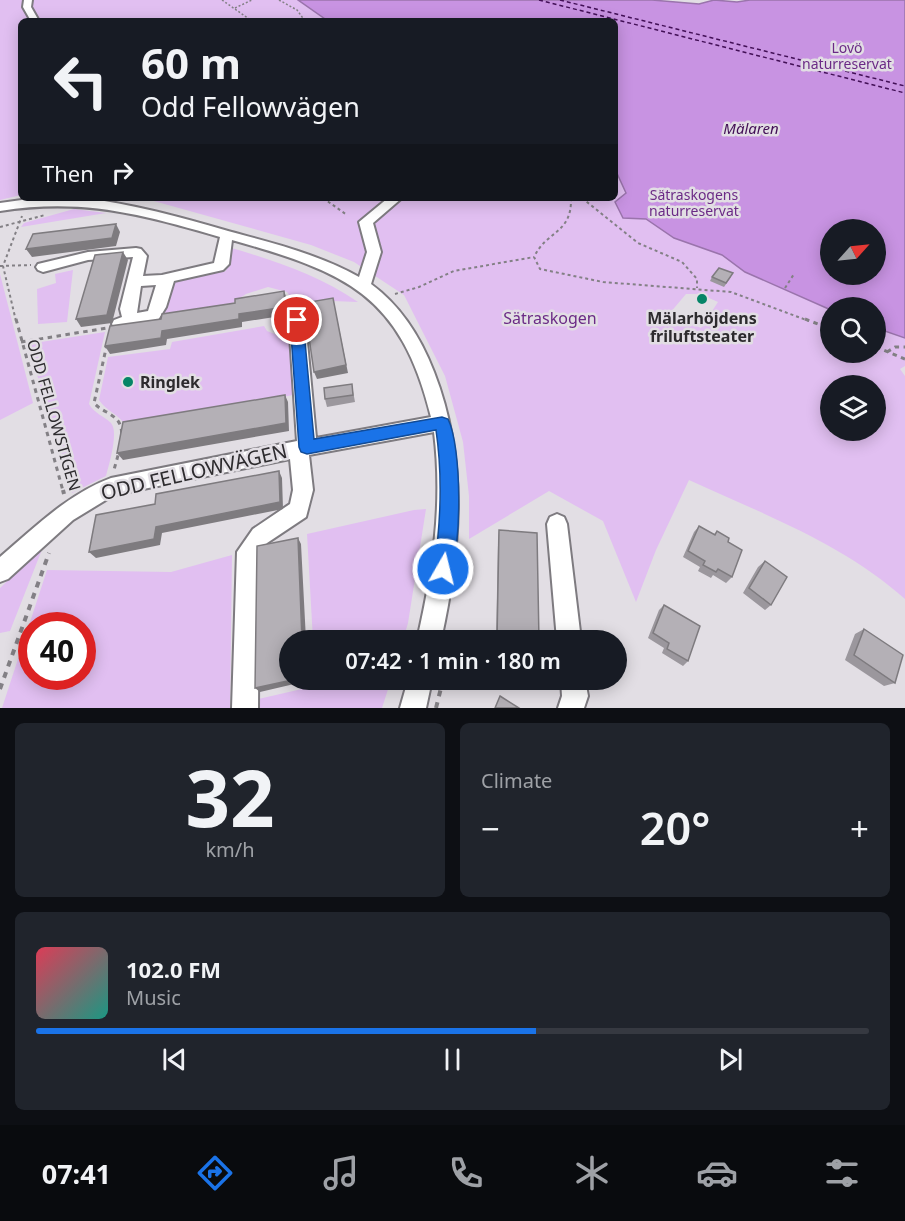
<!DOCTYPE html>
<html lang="en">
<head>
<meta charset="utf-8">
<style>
  :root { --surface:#171b24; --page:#20242c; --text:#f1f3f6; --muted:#9ea1a6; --line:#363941; --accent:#1a73e8 }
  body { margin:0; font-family:"Noto Sans",sans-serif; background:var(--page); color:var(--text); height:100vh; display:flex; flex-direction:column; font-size:22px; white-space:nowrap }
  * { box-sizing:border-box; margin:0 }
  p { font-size:20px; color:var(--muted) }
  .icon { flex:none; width:33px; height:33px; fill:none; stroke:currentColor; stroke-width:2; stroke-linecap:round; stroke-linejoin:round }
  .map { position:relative; height:708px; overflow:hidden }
  .details { display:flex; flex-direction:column; gap:15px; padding:15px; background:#0d0f14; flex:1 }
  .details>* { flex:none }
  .hud { position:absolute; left:18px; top:18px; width:600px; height:183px; border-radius:9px; box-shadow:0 3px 15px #0003; background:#171b24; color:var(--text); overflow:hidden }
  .needle { width:39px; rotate:63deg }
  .buttons { position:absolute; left:820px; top:219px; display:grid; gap:12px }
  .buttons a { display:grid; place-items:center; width:66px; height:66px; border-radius:50%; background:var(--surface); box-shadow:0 3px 15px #0003; font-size:30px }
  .speed { position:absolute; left:18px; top:612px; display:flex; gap:12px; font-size:30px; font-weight:700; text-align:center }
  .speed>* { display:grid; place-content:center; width:78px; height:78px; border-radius:50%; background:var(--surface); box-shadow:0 3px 15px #0003; line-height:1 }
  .speed .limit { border:9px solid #d22; background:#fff; color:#111 }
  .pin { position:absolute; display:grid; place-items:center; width:51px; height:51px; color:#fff; margin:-26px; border:3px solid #fff; border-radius:50%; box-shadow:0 2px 6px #0007 }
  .me { position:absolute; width:66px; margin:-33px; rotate:8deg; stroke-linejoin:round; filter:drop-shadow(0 0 4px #0008) }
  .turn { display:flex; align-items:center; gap:21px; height:126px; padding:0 24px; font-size:27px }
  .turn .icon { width:78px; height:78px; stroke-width:2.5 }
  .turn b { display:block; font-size:42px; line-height:51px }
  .then { display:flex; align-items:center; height:57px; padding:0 24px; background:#0003; gap:12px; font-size:22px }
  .big { font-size:45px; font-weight:600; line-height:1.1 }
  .details .widget { flex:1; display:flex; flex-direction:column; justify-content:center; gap:9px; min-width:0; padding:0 21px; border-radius:9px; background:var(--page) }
  .details .dial { align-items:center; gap:0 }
  .dial b { font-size:78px; line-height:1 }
  .song { display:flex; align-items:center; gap:18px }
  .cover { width:72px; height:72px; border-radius:9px; background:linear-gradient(135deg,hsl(350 70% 55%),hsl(170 70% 35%)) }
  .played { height:6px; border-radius:3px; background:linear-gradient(90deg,var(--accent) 60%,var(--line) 60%) }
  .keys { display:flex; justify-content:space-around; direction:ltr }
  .heat { display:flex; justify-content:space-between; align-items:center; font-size:33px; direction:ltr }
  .details .tiles { flex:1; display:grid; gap:15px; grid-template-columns:1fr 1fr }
  .widget:last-child { grid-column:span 2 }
  .trip { position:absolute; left:279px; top:630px; width:348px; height:60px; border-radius:30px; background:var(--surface); box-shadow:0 3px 15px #0003; font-weight:600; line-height:60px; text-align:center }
  .menu { display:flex; height:96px; justify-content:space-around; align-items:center; background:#090b0e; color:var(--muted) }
  .menu .icon { width:42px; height:42px }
  .menu .active { color:var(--accent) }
  .menu b { font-size:27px; color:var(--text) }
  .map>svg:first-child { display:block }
</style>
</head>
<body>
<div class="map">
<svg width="905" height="708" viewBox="0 0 905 708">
  <rect width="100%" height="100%" fill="#e2dee4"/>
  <path fill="#e1bff1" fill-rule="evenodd" d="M0 0H437L513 21H21V195L0 200Z
    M615 64 752 275 831 310V352H876V328L905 338V366L900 369 905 376V599C844 544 763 514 689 480L656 550 636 602 603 521 549 491 469 539V496L463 442 445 376 404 295 354 262 311 245 143 198H615ZM686 294H700L718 302 701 328 670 313ZM831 386H876V430H831Z
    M74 209 106 213 21 227 24 223Z
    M228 247C273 260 319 275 358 302L332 301 296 305 287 292 268 287 246 294 225 308 161 318 166 280 226 271Z
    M73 270 67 322 38 324 37 289 56 283 55 274Z
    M0 274 33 403 0 420Z
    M264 326 267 331 293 341V395L126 426C119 414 106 411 99 400L108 357 170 349 172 342Z
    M105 332 89 404C95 414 104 416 111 423 119 432 109 464 106 476L72 493 28 344Z
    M426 509 408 623 403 640H313L307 534 414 510Z
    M43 547 10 631 0 633V588Z
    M232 555 230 708H2L47 570 171 572ZM32 626H82V676H32Z
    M315 680H391L382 708H250V701L315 686Z"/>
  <path fill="#c893e2" stroke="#9a74ac" stroke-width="1.5" fill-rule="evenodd" d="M298 0H652L699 4 714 0 737 2 750 0H905V338L876 328V308H831V310L745 272 722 255 674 238 646 219 623 218 615 202 626 193 615 169V21H328ZM831 230H876V274H831Z"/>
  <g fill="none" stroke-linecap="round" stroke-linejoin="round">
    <path stroke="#420f56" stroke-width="1.5" stroke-dasharray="4 3" stroke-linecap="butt" d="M539 0 905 93
      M560 0 905 86"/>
    <g stroke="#7e7b80" stroke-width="4">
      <path id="minor" d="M24 0H32L31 7 39 21H31L23 7Z
        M83 198C133 204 180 217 228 231 272 243 318 254 359 277L367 252 359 222 388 198H402L373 223 381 252 371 284C401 306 421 338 434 372 468 459 461 550 441 640H417C433 570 443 504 434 432L309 455 313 490 306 517 267 543 259 555 258 708H232L237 552 253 529 290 504 293 490 290 459 114 495 73 520 8 579 0 582V557C35 527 68 494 111 478L297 441 289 320 291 316H303L305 320 316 438 431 417C401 294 345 272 232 240L229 264 223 270 174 281 166 307 158 320 120 330 114 328 112 324 114 320 122 317 120 309 133 257 88 260 43 272 38 270 36 267 38 264 88 252 136 248 141 249 147 256 143 276 162 275 214 263 220 237C140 214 83 198 0 211V203L29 199ZM156 285 148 311 137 313 141 286Z
        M557 514 564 517 567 524 581 640H557L547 524 550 517Z
        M408 680H432L426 708H400Z
        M561 680H585L588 696 584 708H558L562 696Z"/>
    </g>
    <path stroke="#838085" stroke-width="1.5" stroke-dasharray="2 2" stroke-linecap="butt" d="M222 0 252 21
      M279 0 297 10 305 21
      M235 8 252 0"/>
    <path stroke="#838085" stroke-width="2" stroke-dasharray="3 3" stroke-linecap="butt" d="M323 198 347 215
      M477 198H492
      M571 198C572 234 547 230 534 257L540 269 603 282 731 292 809 321
      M582 198 638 243 682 262 697 279V288
      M0 227 45 215
      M0 266 31 265
      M785 288 794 274
      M395 294 419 287 454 271 534 257
      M16 321 3 266 22 216"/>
    <path stroke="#838085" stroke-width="3" stroke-dasharray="4.5 4.5" stroke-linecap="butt" d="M16 319 63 491
      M805 319 831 329
      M21 342 107 328
      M107 344 94 403C101 411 112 413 118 421 127 433 117 457 114 470
      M876 347 905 359
      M887 352 895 347H905"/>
    <path stroke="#838085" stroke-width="4" stroke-dasharray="6 6" stroke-linecap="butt" d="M63 490 64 494
      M0 689 49 553
      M436 708 443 680"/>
    <use href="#minor" fill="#fff" fill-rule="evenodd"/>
  </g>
  <path fill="#9b979d" d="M712 277H731L724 287 710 281Z
    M353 391 355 402 327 407 325 399Z
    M699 526 714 534 717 531 728 542 732 577 726 583 713 575 711 578 698 571 700 567 683 557 694 532Z
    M499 530 539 640H496L498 539Z
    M765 561 771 605 765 610 743 593 758 567Z
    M664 605 688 661 683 666 662 653 664 648 648 638 659 610Z
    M864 629 895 683 884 686 845 660 855 634Z
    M495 680H539L537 684Z"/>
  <path fill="#7e7b7f" d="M116 224 120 232 116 246 32 257 26 249Z
    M123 252 128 260 112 323 81 327 76 319Z
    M284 291 287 299V315L242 322V327L167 339 166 345 110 354 105 346 162 331 239 314Z
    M333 298 348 373 317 379 314 372Z
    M285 395 288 402 289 431 123 460 117 453Z
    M279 471 282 478 283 509 162 533 160 545 96 558 89 552 156 527Z
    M298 538 301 544 306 640H302Z
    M292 680H307V681L260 692 255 688Z"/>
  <path fill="#b4b0b6" stroke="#7e7b7f" stroke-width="1.5" d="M116 224 112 238 26 249 33 234Z
    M123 252 107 315 76 319 95 255Z
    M719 268 733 273 726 283 712 277Z
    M284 291 285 307 239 314V319L162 331 161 338 105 346 110 326 161 319 162 314 235 303V299Z
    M333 298 346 365 314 372 304 303Z
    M352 384 353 395 325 399 324 388Z
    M285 395 286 423 117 453 123 422Z
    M279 471 280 502 156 527 154 539 89 552 96 515 155 504 156 494Z
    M699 526 715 535 717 531 729 538 728 542 742 550 732 577 718 569 716 572 703 565 705 561 688 551Z
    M499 530 537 533 539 640H497Z
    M298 538 302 640H290V680H292L255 688 257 546Z
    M765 561 787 577 771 605 749 588Z
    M664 605 700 626 688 661 667 649 669 643 653 633Z
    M864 629 903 655 895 683 854 655Z
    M500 696 519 708H495Z"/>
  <path fill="#1a73e8" stroke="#114b97" stroke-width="1.5" d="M297 315 303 320 314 439 442 417 448 419C462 447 462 546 450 576L443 578 437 576 434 569C441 522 443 478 436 430L307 454 301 452 299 447 290 320Z"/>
  <g fill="#058567" stroke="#e2dee4" stroke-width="2">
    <circle cx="702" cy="299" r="6"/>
    <circle cx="128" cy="382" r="6"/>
  </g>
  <g text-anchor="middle" stroke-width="5" stroke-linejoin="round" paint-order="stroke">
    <g font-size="14" fill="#6b2a86" stroke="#e2dee4">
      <text x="847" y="53">Lovö<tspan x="847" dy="16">naturreservat</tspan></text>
      <text x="694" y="200">Sätraskogens<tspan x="694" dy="16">naturreservat</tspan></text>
    </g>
    <g font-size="15" font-style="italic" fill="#420f56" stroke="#e2dee4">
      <text x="751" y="134">Mälaren</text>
    </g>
    <g font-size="16" fill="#6b2a86" stroke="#e2dee4">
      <text x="550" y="324">Sätraskogen</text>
    </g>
    <g font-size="16" font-weight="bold" fill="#2d2b2e" stroke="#e2dee4">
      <text x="702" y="324">Mälarhöjdens<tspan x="702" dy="18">friluftsteater</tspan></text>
      <text x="140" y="388" text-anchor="start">Ringlek</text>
    </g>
    <g font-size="16" fill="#2d2b2e" stroke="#e2dee4">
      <text transform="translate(54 415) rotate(74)" y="6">ODD FELLOWSTIGEN</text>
    </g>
    <g font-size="20" fill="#2d2b2e" stroke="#e2dee4">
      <text transform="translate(194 472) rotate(-13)" y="7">ODD FELLOWVÄGEN</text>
    </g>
  </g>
</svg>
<div class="buttons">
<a><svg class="needle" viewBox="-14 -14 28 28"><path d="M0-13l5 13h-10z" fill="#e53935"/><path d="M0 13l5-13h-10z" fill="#9ea1a6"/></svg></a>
<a><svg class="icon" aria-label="search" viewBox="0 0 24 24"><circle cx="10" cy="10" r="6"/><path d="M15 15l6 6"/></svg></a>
<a><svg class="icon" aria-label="layers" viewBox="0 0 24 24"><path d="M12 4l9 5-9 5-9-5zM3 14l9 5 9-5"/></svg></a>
</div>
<div class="speed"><div class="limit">40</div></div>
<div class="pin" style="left:297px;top:320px;background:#d93025"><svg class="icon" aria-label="arrive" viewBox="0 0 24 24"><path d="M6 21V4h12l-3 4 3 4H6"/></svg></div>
<svg class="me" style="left:443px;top:569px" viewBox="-20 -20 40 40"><circle r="17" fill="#1a73e8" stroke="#fff" stroke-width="3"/><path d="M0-11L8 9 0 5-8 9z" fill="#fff"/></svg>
<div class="trip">07:42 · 1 min · 180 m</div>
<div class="hud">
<div class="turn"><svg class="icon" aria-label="left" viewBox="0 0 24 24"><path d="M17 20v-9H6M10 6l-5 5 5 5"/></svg><div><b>60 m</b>Odd Fellowvägen</div></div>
<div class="then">Then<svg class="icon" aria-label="right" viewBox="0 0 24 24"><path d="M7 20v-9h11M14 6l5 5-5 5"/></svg></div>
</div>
</div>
<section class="details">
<div class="tiles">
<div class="widget dial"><b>32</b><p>km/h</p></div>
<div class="widget"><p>Climate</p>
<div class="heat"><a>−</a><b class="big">20°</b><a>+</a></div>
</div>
<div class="widget">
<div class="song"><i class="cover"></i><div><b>102.0 FM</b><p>Music</p></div></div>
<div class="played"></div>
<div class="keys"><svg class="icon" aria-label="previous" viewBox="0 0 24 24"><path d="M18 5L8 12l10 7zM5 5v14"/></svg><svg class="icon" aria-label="pause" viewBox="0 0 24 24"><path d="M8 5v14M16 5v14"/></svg><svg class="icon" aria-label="next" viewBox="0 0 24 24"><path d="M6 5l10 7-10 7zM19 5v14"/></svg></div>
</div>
</div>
</section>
<nav class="menu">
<b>07:41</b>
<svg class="icon active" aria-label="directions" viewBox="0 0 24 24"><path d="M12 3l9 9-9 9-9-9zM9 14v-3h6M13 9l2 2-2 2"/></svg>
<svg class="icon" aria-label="music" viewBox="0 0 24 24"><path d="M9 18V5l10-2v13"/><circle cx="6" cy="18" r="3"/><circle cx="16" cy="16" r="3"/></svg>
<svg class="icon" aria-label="phone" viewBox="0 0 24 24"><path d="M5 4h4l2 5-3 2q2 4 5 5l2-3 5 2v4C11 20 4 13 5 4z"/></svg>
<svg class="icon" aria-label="climate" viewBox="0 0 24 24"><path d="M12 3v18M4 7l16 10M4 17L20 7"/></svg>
<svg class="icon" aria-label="car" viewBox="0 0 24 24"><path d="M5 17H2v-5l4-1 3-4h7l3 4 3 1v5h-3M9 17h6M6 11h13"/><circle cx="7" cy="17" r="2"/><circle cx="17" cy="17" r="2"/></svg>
<svg class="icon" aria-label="filters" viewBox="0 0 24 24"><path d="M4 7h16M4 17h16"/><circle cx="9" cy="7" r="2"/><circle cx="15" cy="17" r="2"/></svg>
</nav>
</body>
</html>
